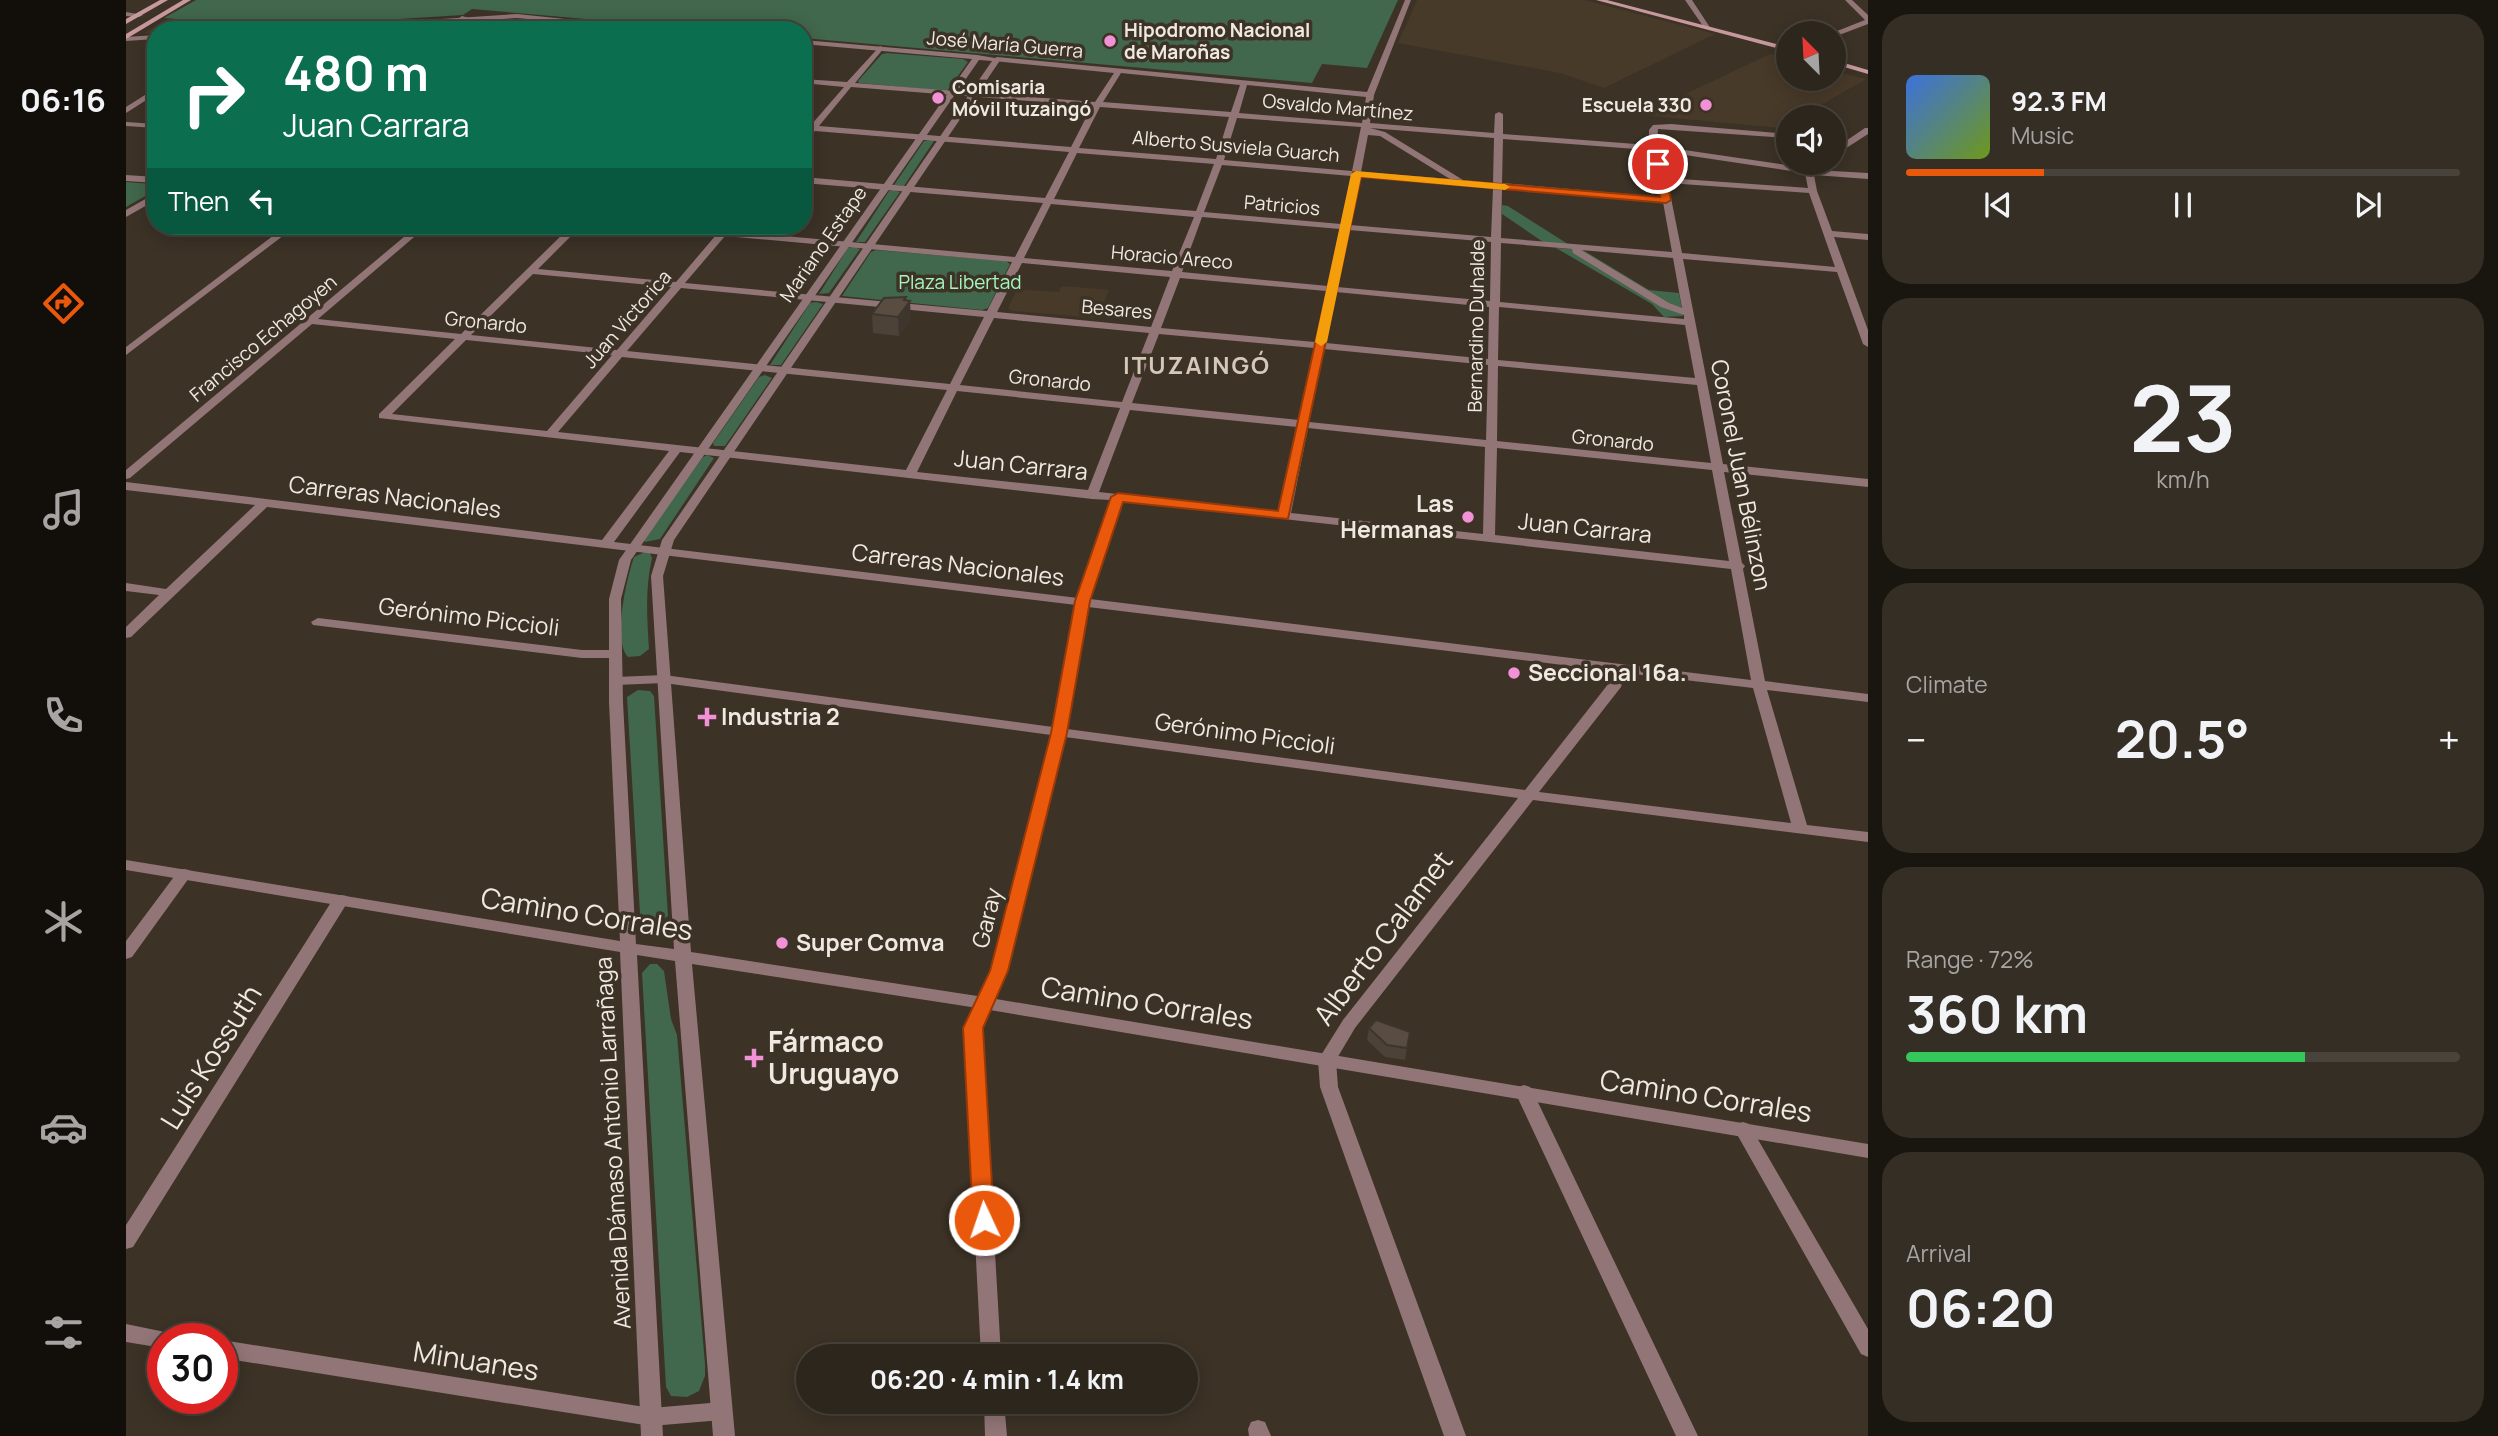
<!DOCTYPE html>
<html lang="en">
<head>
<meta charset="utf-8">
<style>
  :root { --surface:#2d261c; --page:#352e25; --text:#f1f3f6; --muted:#a7a5a3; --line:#48433b; --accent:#ea580c }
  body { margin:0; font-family:Manrope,sans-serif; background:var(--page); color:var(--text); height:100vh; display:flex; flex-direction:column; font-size:26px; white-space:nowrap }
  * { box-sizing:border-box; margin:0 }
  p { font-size:23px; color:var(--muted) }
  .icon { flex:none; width:38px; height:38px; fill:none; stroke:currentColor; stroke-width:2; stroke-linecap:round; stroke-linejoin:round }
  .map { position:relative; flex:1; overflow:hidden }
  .side { display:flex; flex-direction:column; gap:14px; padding:14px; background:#19150f; width:630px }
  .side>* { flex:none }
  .top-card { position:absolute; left:21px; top:21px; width:665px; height:214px; border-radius:28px; box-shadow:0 4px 18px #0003,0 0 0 2px var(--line); background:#0b6e4f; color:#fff; overflow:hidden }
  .needle { width:46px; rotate:336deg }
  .tools { position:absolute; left:1650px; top:21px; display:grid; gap:14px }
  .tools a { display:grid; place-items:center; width:70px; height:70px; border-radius:50%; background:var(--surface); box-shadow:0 4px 18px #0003,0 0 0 2px var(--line); font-size:35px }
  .speed { position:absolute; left:21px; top:1323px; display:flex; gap:14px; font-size:35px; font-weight:700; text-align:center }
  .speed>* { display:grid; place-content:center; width:91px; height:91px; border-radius:50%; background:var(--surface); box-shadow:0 4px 18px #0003,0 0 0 2px var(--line); line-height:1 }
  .speed .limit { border:10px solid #d22; background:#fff; color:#111 }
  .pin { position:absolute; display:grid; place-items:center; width:60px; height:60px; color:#fff; margin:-30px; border:4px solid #fff; border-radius:50%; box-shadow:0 2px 7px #0007 }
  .me { position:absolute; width:77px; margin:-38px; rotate:357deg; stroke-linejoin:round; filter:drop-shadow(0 0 5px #0008) }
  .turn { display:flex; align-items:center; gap:24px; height:147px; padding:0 21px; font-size:32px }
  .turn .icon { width:91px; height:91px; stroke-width:2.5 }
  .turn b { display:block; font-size:49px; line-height:60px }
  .then { display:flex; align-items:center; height:66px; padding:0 21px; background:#0003; gap:14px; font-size:26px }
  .big { font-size:52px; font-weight:700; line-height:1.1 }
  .side .tile { flex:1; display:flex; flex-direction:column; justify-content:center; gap:10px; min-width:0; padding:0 24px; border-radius:28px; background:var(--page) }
  .side .dial { align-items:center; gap:0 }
  .dial b { font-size:91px; line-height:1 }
  .song { display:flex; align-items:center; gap:21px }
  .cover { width:84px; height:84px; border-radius:10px; background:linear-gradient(135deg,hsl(220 70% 55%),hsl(80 70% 35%)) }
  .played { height:7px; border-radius:4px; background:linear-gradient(90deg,var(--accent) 25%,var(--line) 25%) }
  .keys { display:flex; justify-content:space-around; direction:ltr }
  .heat { display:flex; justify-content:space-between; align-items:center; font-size:38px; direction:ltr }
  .charge { height:10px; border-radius:5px; background:linear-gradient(90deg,#34c759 72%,var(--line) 0) }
  .trip { position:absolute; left:670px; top:1344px; width:402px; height:70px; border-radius:35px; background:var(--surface); box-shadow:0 4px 18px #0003,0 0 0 2px var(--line); font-weight:700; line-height:70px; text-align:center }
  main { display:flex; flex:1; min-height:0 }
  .tab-bar { display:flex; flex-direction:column; width:126px; justify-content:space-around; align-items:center; background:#120f0b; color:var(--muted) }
  .tab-bar .icon { width:49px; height:49px }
  .tab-bar .on { color:var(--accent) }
  .tab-bar b { font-size:32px; color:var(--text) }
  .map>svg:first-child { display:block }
</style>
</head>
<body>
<main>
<nav class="tab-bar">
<b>06:16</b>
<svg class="icon on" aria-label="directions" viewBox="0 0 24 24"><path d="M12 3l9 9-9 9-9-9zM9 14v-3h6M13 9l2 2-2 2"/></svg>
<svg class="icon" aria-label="music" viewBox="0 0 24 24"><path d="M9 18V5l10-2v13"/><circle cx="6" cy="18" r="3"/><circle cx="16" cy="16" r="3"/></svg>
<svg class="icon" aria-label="phone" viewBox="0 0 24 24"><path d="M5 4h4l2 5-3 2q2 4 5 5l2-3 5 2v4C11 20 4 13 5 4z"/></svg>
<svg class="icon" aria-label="climate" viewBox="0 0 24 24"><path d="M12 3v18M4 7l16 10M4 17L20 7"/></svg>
<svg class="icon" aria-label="car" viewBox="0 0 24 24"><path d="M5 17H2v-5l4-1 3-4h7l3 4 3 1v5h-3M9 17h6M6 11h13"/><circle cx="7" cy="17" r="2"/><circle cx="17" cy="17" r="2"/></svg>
<svg class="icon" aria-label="filters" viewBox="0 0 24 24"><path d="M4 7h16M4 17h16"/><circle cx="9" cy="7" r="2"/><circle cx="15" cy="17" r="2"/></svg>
</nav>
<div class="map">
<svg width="1742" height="1436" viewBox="0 0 1742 1436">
  <rect width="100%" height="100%" fill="#3c3226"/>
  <path fill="#483a29" d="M1291 0H1458L1589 34 1478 88 1434 73 1272 43Z
    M42 19 89 22 85 30H30V34L18 33Z
    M1644 54 1662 59V79H1708V71L1740 79 1674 117H1662V124L1655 128 1515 115Z
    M936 286 983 290 971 318 886 311 882 308 891 289 933 292Z"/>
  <path fill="#41674c" d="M70 0H1272L1241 68 1196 64 1186 83 677 38V30H587L346 9 337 15 97 30H85L88 22 38 18Z
    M761 53 837 59 842 62 821 91 733 83 732 81 756 54Z
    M805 140 808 141 778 186 768 185 798 141Z
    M0 182 26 184 30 190 0 207Z
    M768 190 774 192 739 242H730L763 191Z
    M1376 205 1382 206 1442 244H1420L1376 214Z
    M728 247 734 249 703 293 693 294 722 248Z
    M1430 248 1457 250 1523 290 1553 293 1557 316 1538 317 1526 304Z
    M750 250 880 261 884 264 862 308 856 310 716 296 745 252Z
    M690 302 697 304 655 365H644L684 303Z
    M639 375 646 378 599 446H588L587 443 633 377Z
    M581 455 588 458 534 539 519 542 518 539 577 457Z
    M519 552 524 553 526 558C519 589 521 617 523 649L514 656 502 657C486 641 501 577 508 557Z
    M512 690 524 691 528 696 542 916 534 921 520 923 514 914 501 697Z
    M524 964H531L538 971 545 1019 551 1035 579 1364V1376L573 1391 561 1397 545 1396 540 1387 516 973Z"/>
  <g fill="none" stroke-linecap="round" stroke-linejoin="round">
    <path fill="#927577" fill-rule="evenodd" d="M1279 0H1285L1248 95 1244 123 1368 133 1369 114 1373 112 1377 114V134L1523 145V130L1527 125 1545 124 1662 134V138L1532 129 1531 146 1681 168 1686 163H1690L1693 165 1689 170 1742 173V179L1688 175 1691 191 1706 231 1742 234V240L1708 237 1742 330V347L1737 344 1711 272 1557 259 1597 464 1742 479V487L1598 472 1616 563 1619 566 1617 569 1639 681 1742 694V702L1641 690 1681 825 1742 832V842L1407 800 1229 1028 1210 1060 1212 1087 1340 1436H1318L1194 1087 1192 1060 1217 1020 1392 798 939 737 881 971 856 1028 875 1356H855L838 1028 865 971 925 735 538 683 490 685 483 681 490 677 538 675 927 727 950 605 141 507 5 637 0 638V627L33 595 0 591V583L40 589 129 505 0 490V482L476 540 543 451 253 418V414L329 339 186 324 4 478 0 479V470L291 226H301L192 319 335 334 445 226H455L412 269 550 282 590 235 524 229 520 226 595 230 598 226H603L606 228 604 231 889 257 917 203 677 183V177L919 198 943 152 689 131 677 142V134L681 130 677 129V125H685L718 87 677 83V79L721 82 754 46 758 48 729 83 969 102 988 73 868 61 867 59 871 57 1241 92ZM995 73 1114 85 1105 112 977 102ZM1121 85 1240 97 1236 123 1113 113ZM725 87 966 106 945 147 693 126ZM974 107 1103 117 1090 159 953 148ZM1111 118 1235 127 1226 171 1098 160ZM1244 128 1368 138 1367 183 1337 180 1259 132ZM1242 135 1254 136 1324 179 1235 172ZM1377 139 1523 150 1536 197 1376 183ZM1532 151 1679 173 1682 188 1541 178ZM951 153 1088 164 1070 211 928 199ZM1096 165 1225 176 1215 224 1078 212ZM1234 177 1367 188 1365 237 1224 225ZM1542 183 1683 193 1709 267 1556 253ZM1376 189 1537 202 1546 252 1375 238ZM925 204 1068 217 1046 271 898 258ZM1076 217 1214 229 1202 286 1056 272ZM1223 230 1365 242 1364 301 1211 287ZM599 236 886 262 861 311 559 283ZM1375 243 1446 249 1447 253 1535 307 1558 315V319L1374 302ZM1455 250 1547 258 1556 308 1543 303ZM896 263 1044 277 1025 327 871 312ZM407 274 545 287 491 350 345 335ZM1054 278 1200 291 1189 342 1035 328ZM555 288 858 317 824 384 501 351ZM1210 292 1363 307 1362 359 1200 343ZM1373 307 1559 325 1569 378 1372 360ZM868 318 1023 333 996 402 834 385ZM1033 334 1188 348 1173 420 1006 403ZM340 340 486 355 421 431 266 414ZM1198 349 1362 365 1360 440 1183 422ZM496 357 821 390 780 470 432 432ZM1372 366 1571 385 1585 463 1371 441ZM831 391 994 408 962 490 791 472ZM1004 410 1171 427 1153 512 973 492ZM1182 428 1359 447 1357 534 1165 513ZM1371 448 1586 470 1603 561 1369 535ZM554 452 966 499 984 500 952 598 488 542ZM996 501 1605 569 1625 680 964 599ZM962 607 1486 671 1483 683 1399 790 941 729ZM1499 673 1627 688 1665 823 1413 792 1495 687Z
      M1559 0H1566L1585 29H1579Z
      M1719 0H1726L1742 15V24L1708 37V33H1706L1739 20Z
      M0 12 17 15 13 17 0 16Z
      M336 16 343 18 324 30H315Z
      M30 88V94L0 113V107Z
      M0 122 30 124V128L0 126Z
      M1739 128H1742V134L1708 156V149Z
      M0 175 30 177V183L0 181Z
      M30 193V200L0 217V210Z
      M160 226H170L0 355V347Z
      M192 618 456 650H489L496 654 489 658H456L187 625 185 622Z
      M58 869 63 870 66 874 63 878 6 957 0 959V941L53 870Z
      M215 895 221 896 223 900 7 1247 0 1249V1225L209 896Z
      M1398 1085 1404 1087 1407 1092 1572 1436H1550L1389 1092 1392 1087Z
      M1617 1122 1623 1124 1742 1329V1357L1735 1354 1608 1129 1611 1124Z
      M0 1324 44 1333 47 1339H37V1348L0 1342Z
      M96 1340 525 1408 596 1402 603 1404 606 1411 603 1418 596 1420 525 1426 96 1358Z
      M858 1402H878L881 1436H859Z
      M1132 1420 1139 1422 1145 1436H1123L1122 1429 1125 1422Z"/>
    <path fill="#927577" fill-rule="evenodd" d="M391 14 546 30H517L391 18 192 30H147Z
      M30 35V39L0 41V37Z
      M677 40 851 55 875 59 548 540 537 576 565 952 858 997 1742 1144V1158L858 1009 566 964 609 1436H587L549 961 511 955 537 1436H515L494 952 0 870V860L494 941 483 702V599L493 560 846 59 677 44ZM853 60 866 61 536 540 525 576 548 949 510 944 497 702 495 599 505 560Z"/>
    <path fill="#c7999c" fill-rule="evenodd" d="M34 0H42L0 24V19Z
      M57 0H65L0 39V34Z
      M1470 0H1481L1662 47V51Z
      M1708 60 1742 70V74L1708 64Z"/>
  </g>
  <path fill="#4c4237" d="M780 300 785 319 773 336 747 333 746 314Z
    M1243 1028 1284 1032 1279 1060 1259 1057 1241 1040Z"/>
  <path fill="#3e362d" d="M780 297 781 306 784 301 785 319 773 336 772 317Z"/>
  <path fill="#584d40" stroke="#3e362d" stroke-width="2" d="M780 297 778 300 784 301 772 317 746 314 758 298Z
    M1250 1020 1284 1032 1281 1048 1261 1045 1243 1028Z"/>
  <path fill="#ea580c" stroke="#983908" stroke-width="2" d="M1532 161 1537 164 1545 200 1540 203 1235 177 1162 519 997 502 964 601 941 733 882 971 857 1028 868 1220 865 1226 858 1228 850 1226 847 1220 837 1028 864 971 925 733 949 601 985 497 992 493 1152 511 1227 172 1534 197 1527 164Z"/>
  <path fill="#f59e0b" d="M1230 171 1379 184 1384 187 1379 190 1235 177 1201 342 1195 346 1189 342 1225 174Z"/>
  <g fill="#f291d6" stroke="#3c3226" stroke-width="2.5">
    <circle cx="984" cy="41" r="7"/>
    <circle cx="812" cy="98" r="7"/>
    <circle cx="1580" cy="105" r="7"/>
    <circle cx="1342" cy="517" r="7"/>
    <circle cx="1388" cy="673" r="7"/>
    <path d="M577.5 706.5h7v7h7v7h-7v7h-7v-7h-7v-7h7z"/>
    <circle cx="656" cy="943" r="7"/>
    <path d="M624.5 1047.5h7v7h7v7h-7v7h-7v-7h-7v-7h7z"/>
  </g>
  <g text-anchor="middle" stroke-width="7" stroke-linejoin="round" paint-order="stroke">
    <g font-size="19" font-weight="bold" fill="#f0e9e2" stroke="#3c3226" text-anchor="start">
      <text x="998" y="37">Hipodromo Nacional<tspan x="998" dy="22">de Maroñas</tspan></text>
      <text x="826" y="94">Comisaria<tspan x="826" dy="22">Móvil Ituzaingó</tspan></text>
      <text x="1566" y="112" text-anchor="end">Escuela 330</text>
    </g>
    <g font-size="19" fill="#f0e9e2" stroke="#3c3226">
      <text transform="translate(879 44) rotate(5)" y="7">José María Guerra</text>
      <text transform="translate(1212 107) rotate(5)" y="7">Osvaldo Martínez</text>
      <text transform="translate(1110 146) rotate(5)" y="7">Alberto Susviela Guarch</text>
      <text transform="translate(1156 205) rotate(5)" y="7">Patricios</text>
      <text transform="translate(697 244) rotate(-55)" y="7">Mariano Estape</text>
      <text transform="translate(1046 257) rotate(5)" y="7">Horacio Areco</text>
      <text transform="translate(991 309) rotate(5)" y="7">Besares</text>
      <text transform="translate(501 319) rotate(-49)" y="7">Juan Victorica</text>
      <text transform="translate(360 322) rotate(6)" y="7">Gronardo</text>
      <text transform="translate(1350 326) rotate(-89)" y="7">Bernardino Duhalde</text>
      <text transform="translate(137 338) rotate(-40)" y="7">Francisco Echagoyen</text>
      <text transform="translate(924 380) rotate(6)" y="7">Gronardo</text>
      <text transform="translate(1487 440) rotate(6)" y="7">Gronardo</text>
    </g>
    <g font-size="19" fill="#a6f7bd" stroke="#3c3226">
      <text x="834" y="289">Plaza Libertad</text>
    </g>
    <g font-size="23" fill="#f0e9e2" stroke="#3c3226">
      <text transform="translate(895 465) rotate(6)" y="8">Juan Carrara</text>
      <text transform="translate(1615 475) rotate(79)" y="8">Coronel Juan Bélinzon</text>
      <text transform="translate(269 497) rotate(7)" y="8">Carreras Nacionales</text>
      <text transform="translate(1459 528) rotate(6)" y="8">Juan Carrara</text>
      <text transform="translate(832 565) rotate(7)" y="8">Carreras Nacionales</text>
      <text transform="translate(343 617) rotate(7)" y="8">Gerónimo Piccioli</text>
      <text transform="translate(1119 734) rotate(8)" y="8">Gerónimo Piccioli</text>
      <text transform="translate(861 918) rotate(-76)" y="8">Garay</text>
      <text transform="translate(487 1143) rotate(-93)" y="8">Avenida Dámaso Antonio Larrañaga</text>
    </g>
    <g font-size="23" font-weight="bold" fill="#f0e9e2" stroke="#3c3226" text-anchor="start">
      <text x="1328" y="512" text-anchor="end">Las<tspan x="1328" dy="26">Hermanas</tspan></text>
      <text x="1402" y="681">Seccional 16a.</text>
      <text x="595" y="725">Industria 2</text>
      <text x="670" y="951">Super Comva</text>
    </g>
    <g font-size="24" font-weight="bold" letter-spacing="2" fill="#d5c8b9" stroke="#3c3226">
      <text x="1071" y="374">ITUZAINGÓ</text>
    </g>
    <g font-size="28" fill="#f0e9e2" stroke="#3c3226">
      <text transform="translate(461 914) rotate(9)" y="10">Camino Corrales</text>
      <text transform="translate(1257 938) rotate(-53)" y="10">Alberto Calamet</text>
      <text transform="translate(1021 1003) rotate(9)" y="10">Camino Corrales</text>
      <text transform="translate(85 1057) rotate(-58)" y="10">Luis Kossuth</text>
      <text transform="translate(1580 1096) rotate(9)" y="10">Camino Corrales</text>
      <text transform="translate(350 1361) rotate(9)" y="10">Minuanes</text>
    </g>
    <g font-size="28" font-weight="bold" fill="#f0e9e2" stroke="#3c3226" text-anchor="start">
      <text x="642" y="1052">Fármaco<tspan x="642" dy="32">Uruguayo</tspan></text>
    </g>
  </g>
</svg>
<div class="tools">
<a><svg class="needle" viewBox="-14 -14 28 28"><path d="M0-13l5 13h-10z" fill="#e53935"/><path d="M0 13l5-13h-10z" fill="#a7a5a3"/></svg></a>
<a><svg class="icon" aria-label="sound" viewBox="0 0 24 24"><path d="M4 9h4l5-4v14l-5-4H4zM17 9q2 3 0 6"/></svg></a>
</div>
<div class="speed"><div class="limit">30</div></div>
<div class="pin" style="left:1532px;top:164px;background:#d93025"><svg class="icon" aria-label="arrive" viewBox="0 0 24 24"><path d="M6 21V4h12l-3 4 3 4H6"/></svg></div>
<svg class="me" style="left:858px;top:1220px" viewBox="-20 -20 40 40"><circle r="17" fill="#ea580c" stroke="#fff" stroke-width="3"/><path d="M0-11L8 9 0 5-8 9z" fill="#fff"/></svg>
<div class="trip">06:20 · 4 min · 1.4 km</div>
<div class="top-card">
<div class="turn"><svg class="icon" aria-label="right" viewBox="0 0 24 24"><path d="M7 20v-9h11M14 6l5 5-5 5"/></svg><div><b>480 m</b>Juan Carrara</div></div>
<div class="then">Then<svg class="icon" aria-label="left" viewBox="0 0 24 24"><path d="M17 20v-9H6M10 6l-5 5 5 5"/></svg></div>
</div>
</div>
<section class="side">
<div class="tile">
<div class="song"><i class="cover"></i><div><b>92.3 FM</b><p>Music</p></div></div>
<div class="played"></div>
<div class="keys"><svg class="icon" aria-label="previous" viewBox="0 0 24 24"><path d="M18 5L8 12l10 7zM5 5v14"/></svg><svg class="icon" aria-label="pause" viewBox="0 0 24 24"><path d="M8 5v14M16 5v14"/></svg><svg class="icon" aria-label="next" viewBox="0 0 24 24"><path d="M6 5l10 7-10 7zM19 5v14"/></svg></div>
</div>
<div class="tile dial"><b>23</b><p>km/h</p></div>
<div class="tile"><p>Climate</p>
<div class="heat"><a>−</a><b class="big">20.5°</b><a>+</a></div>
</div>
<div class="tile"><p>Range · 72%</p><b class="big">360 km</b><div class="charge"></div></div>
<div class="tile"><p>Arrival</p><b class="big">06:20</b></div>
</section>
</main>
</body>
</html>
